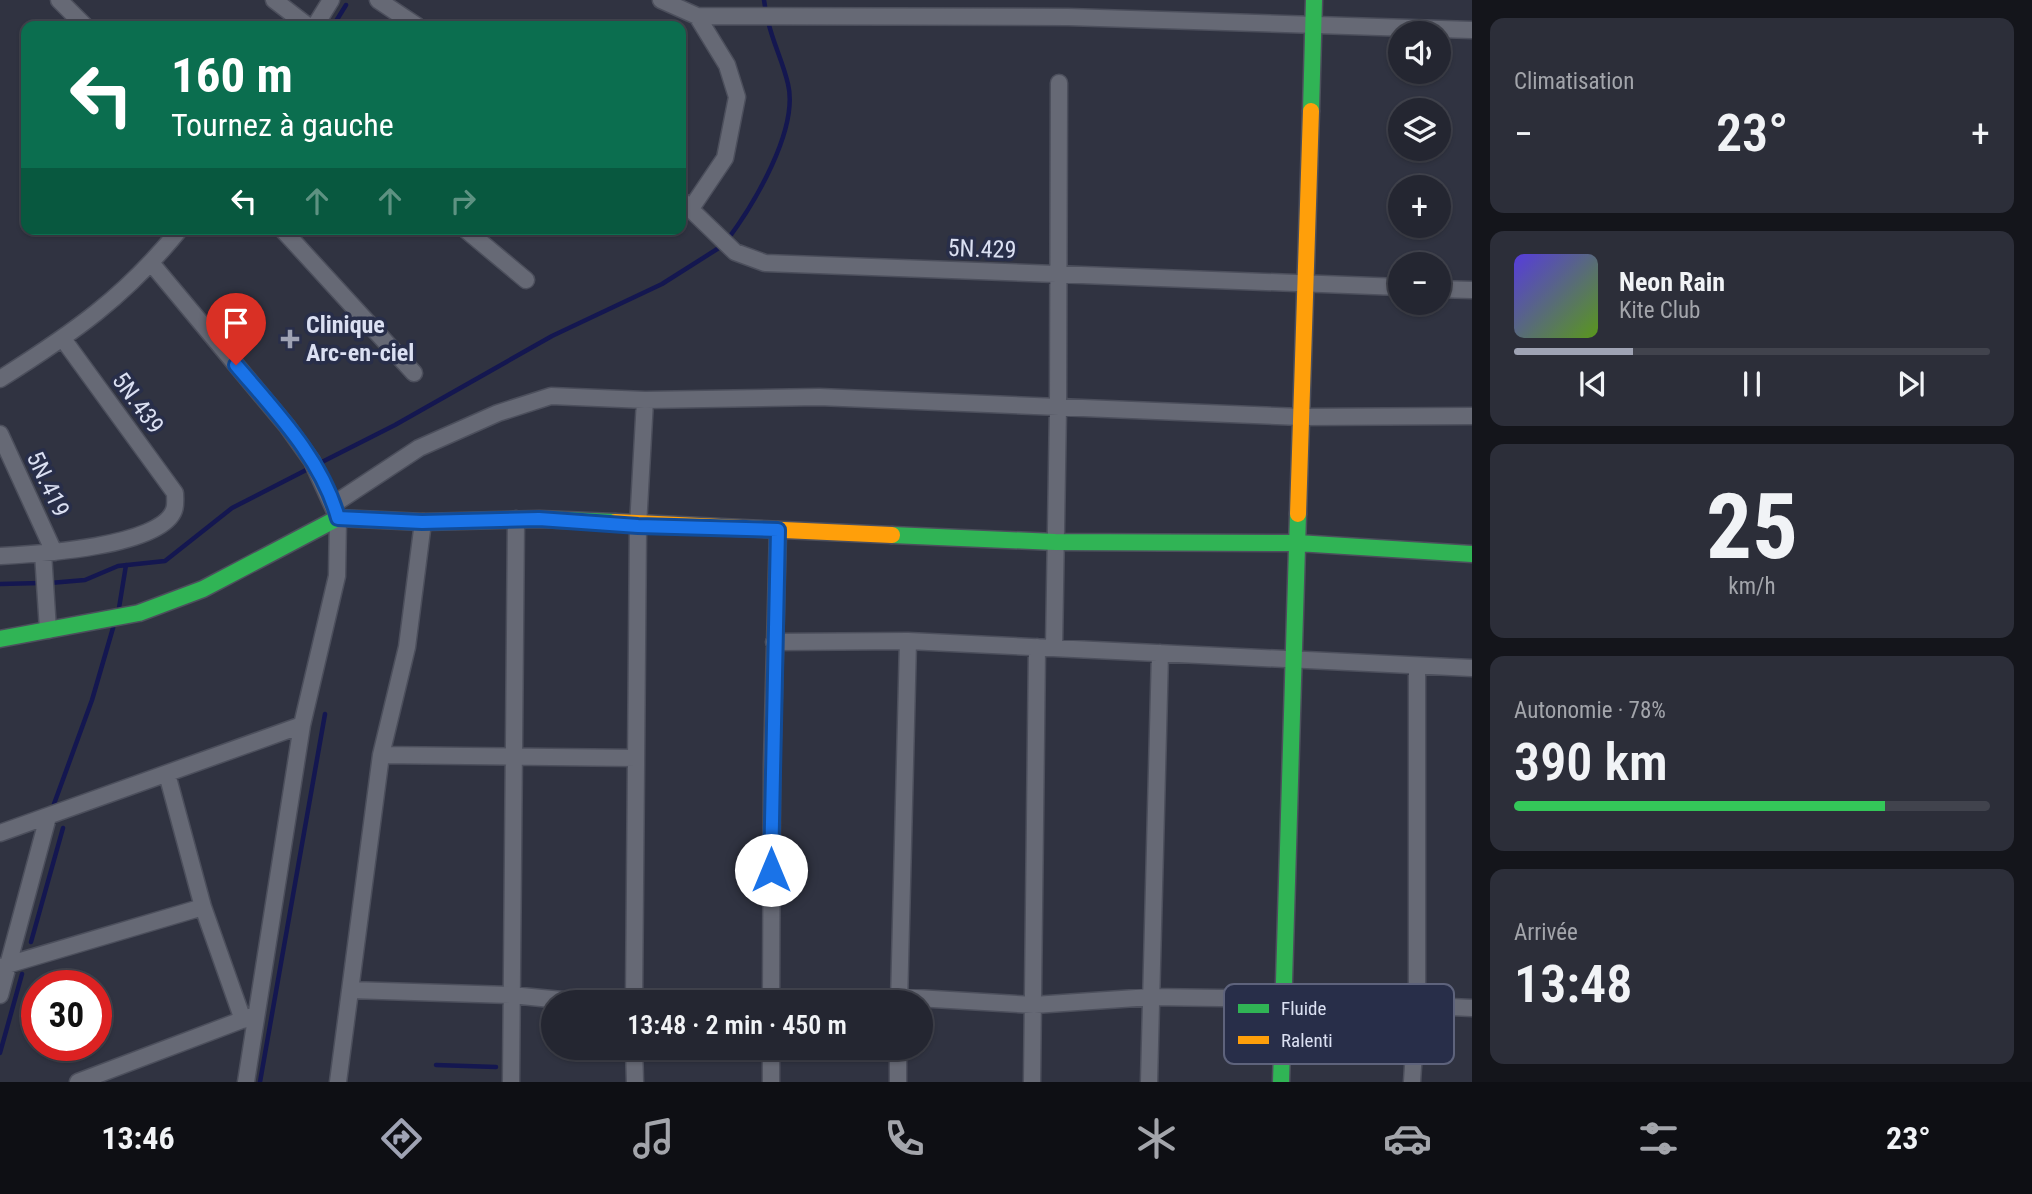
<!DOCTYPE html>
<html lang="fr">
<head>
<meta charset="utf-8">
<style>
  :root { --surface:#242631; --page:#2c2e39; --text:#f1f3f6; --muted:#a3a5ab; --line:#41434d; --accent:#9fa3b4 }
  body { margin:0; font-family:"Roboto Condensed",sans-serif; background:var(--page); color:var(--text); height:100vh; display:flex; flex-direction:column; font-size:26px; white-space:nowrap }
  * { box-sizing:border-box; margin:0 }
  p { font-size:23px; color:var(--muted) }
  .icon { flex:none; width:38px; height:38px; fill:none; stroke:currentColor; stroke-width:2; stroke-linecap:round; stroke-linejoin:round }
  .map { position:relative; flex:1; overflow:hidden }
  .side { display:flex; flex-direction:column; gap:18px; padding:18px; background:#14151b; width:560px }
  .side>* { flex:none }
  .banner { position:absolute; left:21px; top:21px; width:665px; height:214px; border-radius:14px; box-shadow:0 2px 5px #0004,0 0 0 2px var(--line); background:#0b6e4f; color:#fff; overflow:hidden }
  .fabs { position:absolute; left:1388px; top:21px; display:grid; gap:14px }
  .fabs a { display:grid; place-items:center; width:63px; height:63px; border-radius:50%; background:var(--surface); box-shadow:0 2px 5px #0004,0 0 0 2px var(--line); font-size:35px }
  .speed { position:absolute; left:21px; top:970px; display:flex; gap:14px; font-size:35px; font-weight:700; text-align:center }
  .speed>* { display:grid; place-content:center; width:91px; height:91px; border-radius:50%; background:var(--surface); box-shadow:0 2px 5px #0004,0 0 0 2px var(--line); line-height:1 }
  .speed .limit { border:10px solid #d22; background:#fff; color:#111 }
  .pin { position:absolute; display:grid; place-items:center; width:60px; height:60px; color:#fff; margin:-72px -30px; border-radius:50% 50% 50% 0; rotate:-45deg; box-shadow:0 0 7px #0007 }
  .pin .icon { rotate:45deg }
  .me { position:absolute; width:77px; margin:-38px; rotate:0deg; stroke-linejoin:round; filter:drop-shadow(0 0 5px #0008) }
  .turn { display:flex; align-items:center; gap:24px; height:147px; padding:0 35px; font-size:32px }
  .turn .icon { width:91px; height:91px; stroke-width:2.5 }
  .turn b { display:block; font-size:49px; line-height:60px }
  .lanes { display:flex; align-items:center; height:66px; padding:0 35px; background:#0003; justify-content:center; gap:35px; direction:ltr }
  .lanes .off { opacity:.35 }
  .big { font-size:52px; font-weight:600; line-height:1.1 }
  .side .card { flex:1; display:flex; flex-direction:column; justify-content:center; gap:10px; min-width:0; padding:0 24px; border-radius:14px; background:var(--page) }
  .side .dial { align-items:center; gap:0 }
  .dial b { font-size:91px; line-height:1 }
  .song { display:flex; align-items:center; gap:21px }
  .cover { width:84px; height:84px; border-radius:10px; background:linear-gradient(135deg,hsl(250 70% 55%),hsl(90 70% 35%)) }
  .played { height:7px; border-radius:4px; background:linear-gradient(90deg,var(--accent) 25%,var(--line) 25%) }
  .keys { display:flex; justify-content:space-around; direction:ltr }
  .heat { display:flex; justify-content:space-between; align-items:center; font-size:38px; direction:ltr }
  .charge { height:10px; border-radius:5px; background:linear-gradient(90deg,#34c759 78%,var(--line) 0) }
  .trip { position:absolute; left:541px; top:990px; width:392px; height:70px; border-radius:35px; background:var(--surface); box-shadow:0 2px 5px #0004,0 0 0 2px var(--line); font-weight:600; line-height:70px; text-align:center }
  .tabs { display:flex; height:112px; justify-content:space-around; align-items:center; background:#0e0f14; color:var(--muted) }
  .tabs .icon { width:49px; height:49px }
  .tabs .current { color:var(--accent) }
  .tabs b { font-size:32px; color:var(--text) }
  main { display:flex; flex:1; min-height:0 }
  .map>svg:first-child { display:block }
</style>
</head>
<body>
<main>
<div class="map">
<svg width="1472" height="1082" viewBox="0 0 1472 1082">
  <rect width="100%" height="100%" fill="#303341"/>
  <g fill="none" stroke-linecap="round" stroke-linejoin="round">
    <path stroke="#141750" stroke-width="4.5" d="M764 0 766 13
      M333 26 346 5
      M728 239C754 204 799 129 788 84 783 62 773 43 768 21
      M318 464 395 425 552 336 662 284 722 246
      M50 583 85 580 118 566 165 561 232 508 310 468
      M0 584 41 583
      M119 608 126 565
      M54 804 92 700 113 628
      M31 942 63 828
      M0 1053 22 974
      M436 1065 496 1067
      M260 1082 325 714"/>
    <g stroke="#4c4f5c" stroke-width="19">
      <path id="street" d="M59 0 85 26
        M274 0 308 26
        M378 0 417 26
        M661 0 697 16 727 65 737 97 725 158 692 207
        M697 16 1068 17 1472 30
        M315 26 331 0
        M681 200 735 252 765 263 1400 287
        M282 229 414 373
        M465 229 526 280
        M152 264 287 426 312 461 338 518 337 576 302 725 246 1082
        M1438 289 1472 290
        M0 379C73 333 125 297 180 229
        M0 434 54 552
        M334 504 419 448 498 413 551 396 645 400 819 397 1301 417 1472 416
        M43 553 48 630
        M0 556C35 554 161 547 174 510 176 505 175 498 175 493L63 339
        M774 642 908 641 1472 668
        M1054 648 1058 408 1059 83
        M381 755 636 758
        M0 833 302 725
        M203 907 243 1020
        M0 967 203 907 167 774
        M350 990 511 995 592 1003
        M0 995 48 817
        M634 1003 638 526 645 400
        M771 1003 772 764 778 530
        M775 1003 899 997 1034 1005 1151 997 1284 999 1472 1008
        M899 1003 908 641
        M634 1048 635 1082
        M771 1048V1082
        M78 1082 255 1015
        M338 1082 381 755 407 647 423 522
        M511 1082 516 519
        M898 1082V1048
        M1032 1082 1037 647
        M1149 1082 1160 653
        M1412 1082 1417 1005V666"/>
    </g>
    <g stroke="#4c4f5c" stroke-width="19">
      <path id="fast" d="M1311 111 1314 0
        M892 535 1055 542 1297 543 1472 554
        M0 639 139 613 203 589 338 518 423 522 539 519 615 522
        M1281 1082 1298 514"/>
    </g>
    <g stroke="#4c4f5c" stroke-width="19">
      <path id="slow" d="M1298 514 1311 111
        M615 522 892 535"/>
    </g>
    <use href="#street" stroke="#666975" stroke-width="16"/>
    <use href="#fast" stroke="#30b455" stroke-width="16"/>
    <use href="#slow" stroke="#ff9f0a" stroke-width="16"/>
  </g>
  <g fill="none" stroke-linecap="round" stroke-linejoin="round">
    <g stroke="#114b97" stroke-width="18">
      <path id="route" d="M236 365C275 411 322 459 338 518L422 522 539 519 638 526 778 530 771 870"/>
    </g>
    <use href="#route" stroke="#1a73e8" stroke-width="12"/>
  </g>
  <path fill="#9fa3b4" stroke="#282e49" stroke-width="2.5" d="M286.5 328.5h7v7h7v7h-7v7h-7v-7h-7v-7h7z"/>
  <g text-anchor="middle" stroke-width="7" stroke-linejoin="round" paint-order="stroke">
    <g font-size="24" fill="#dbe0f2" stroke="#282e49">
      <text transform="translate(982 249) rotate(2)" y="8">5N.429</text>
      <text transform="translate(138 403) rotate(54)" y="8">5N.439</text>
      <text transform="translate(48 484) rotate(65)" y="8">5N.419</text>
    </g>
    <g font-size="24" font-weight="bold" fill="#dbe0f2" stroke="#282e49" text-anchor="start">
      <text x="306" y="333">Clinique<tspan x="306" dy="28">Arc-en-ciel</tspan></text>
    </g>
  </g>
  <rect x="1224" y="984" width="230" height="80" rx="10" fill="#282e49" stroke="#5e637c" stroke-width="2"/>
  <rect x="1238" y="1004" width="31" height="9" fill="#30b455"/>
  <rect x="1238" y="1036" width="31" height="8" fill="#ff9f0a"/>
  <g font-size="19" fill="#dbe0f2">
    <text x="1281" y="1015">Fluide</text>
    <text x="1281" y="1047">Ralenti</text>
  </g>
</svg>
<div class="fabs">
<a><svg class="icon" aria-label="sound" viewBox="0 0 24 24"><path d="M4 9h4l5-4v14l-5-4H4zM17 9q2 3 0 6"/></svg></a>
<a><svg class="icon" aria-label="layers" viewBox="0 0 24 24"><path d="M12 4l9 5-9 5-9-5zM3 14l9 5 9-5"/></svg></a>
<a>+</a>
<a>−</a>
</div>
<div class="speed"><div class="limit">30</div></div>
<div class="pin" style="left:236px;top:365px;background:#d93025"><svg class="icon" aria-label="arrive" viewBox="0 0 24 24"><path d="M6 21V4h12l-3 4 3 4H6"/></svg></div>
<svg class="me" style="left:771px;top:870px" viewBox="-20 -20 40 40"><circle r="19" fill="#fff"/><path d="M0-13L10 11 0 6-10 11z" fill="#1a73e8"/></svg>
<div class="trip">13:48 · 2 min · 450 m</div>
<div class="banner">
<div class="turn"><svg class="icon" aria-label="left" viewBox="0 0 24 24"><path d="M17 20v-9H6M10 6l-5 5 5 5"/></svg><div><b>160 m</b>Tournez à gauche</div></div>
<div class="lanes"><svg class="icon" aria-label="left" viewBox="0 0 24 24"><path d="M17 20v-9H6M10 6l-5 5 5 5"/></svg><svg class="icon off" aria-label="ahead" viewBox="0 0 24 24"><path d="M12 20V5M6 11l6-6 6 6"/></svg><svg class="icon off" aria-label="ahead" viewBox="0 0 24 24"><path d="M12 20V5M6 11l6-6 6 6"/></svg><svg class="icon off" aria-label="right" viewBox="0 0 24 24"><path d="M7 20v-9h11M14 6l5 5-5 5"/></svg></div>
</div>
</div>
<section class="side">
<div class="card"><p>Climatisation</p>
<div class="heat"><a>−</a><b class="big">23°</b><a>+</a></div>
</div>
<div class="card">
<div class="song"><i class="cover"></i><div><b>Neon Rain</b><p>Kite Club</p></div></div>
<div class="played"></div>
<div class="keys"><svg class="icon" aria-label="previous" viewBox="0 0 24 24"><path d="M18 5L8 12l10 7zM5 5v14"/></svg><svg class="icon" aria-label="pause" viewBox="0 0 24 24"><path d="M8 5v14M16 5v14"/></svg><svg class="icon" aria-label="next" viewBox="0 0 24 24"><path d="M6 5l10 7-10 7zM19 5v14"/></svg></div>
</div>
<div class="card dial"><b>25</b><p>km/h</p></div>
<div class="card"><p>Autonomie · 78%</p><b class="big">390 km</b><div class="charge"></div></div>
<div class="card"><p>Arrivée</p><b class="big">13:48</b></div>
</section>
</main>
<nav class="tabs">
<b>13:46</b>
<svg class="icon current" aria-label="directions" viewBox="0 0 24 24"><path d="M12 3l9 9-9 9-9-9zM9 14v-3h6M13 9l2 2-2 2"/></svg>
<svg class="icon" aria-label="music" viewBox="0 0 24 24"><path d="M9 18V5l10-2v13"/><circle cx="6" cy="18" r="3"/><circle cx="16" cy="16" r="3"/></svg>
<svg class="icon" aria-label="phone" viewBox="0 0 24 24"><path d="M5 4h4l2 5-3 2q2 4 5 5l2-3 5 2v4C11 20 4 13 5 4z"/></svg>
<svg class="icon" aria-label="climate" viewBox="0 0 24 24"><path d="M12 3v18M4 7l16 10M4 17L20 7"/></svg>
<svg class="icon" aria-label="car" viewBox="0 0 24 24"><path d="M5 17H2v-5l4-1 3-4h7l3 4 3 1v5h-3M9 17h6M6 11h13"/><circle cx="7" cy="17" r="2"/><circle cx="17" cy="17" r="2"/></svg>
<svg class="icon" aria-label="filters" viewBox="0 0 24 24"><path d="M4 7h16M4 17h16"/><circle cx="9" cy="7" r="2"/><circle cx="15" cy="17" r="2"/></svg>
<b>23°</b>
</nav>
</body>
</html>
